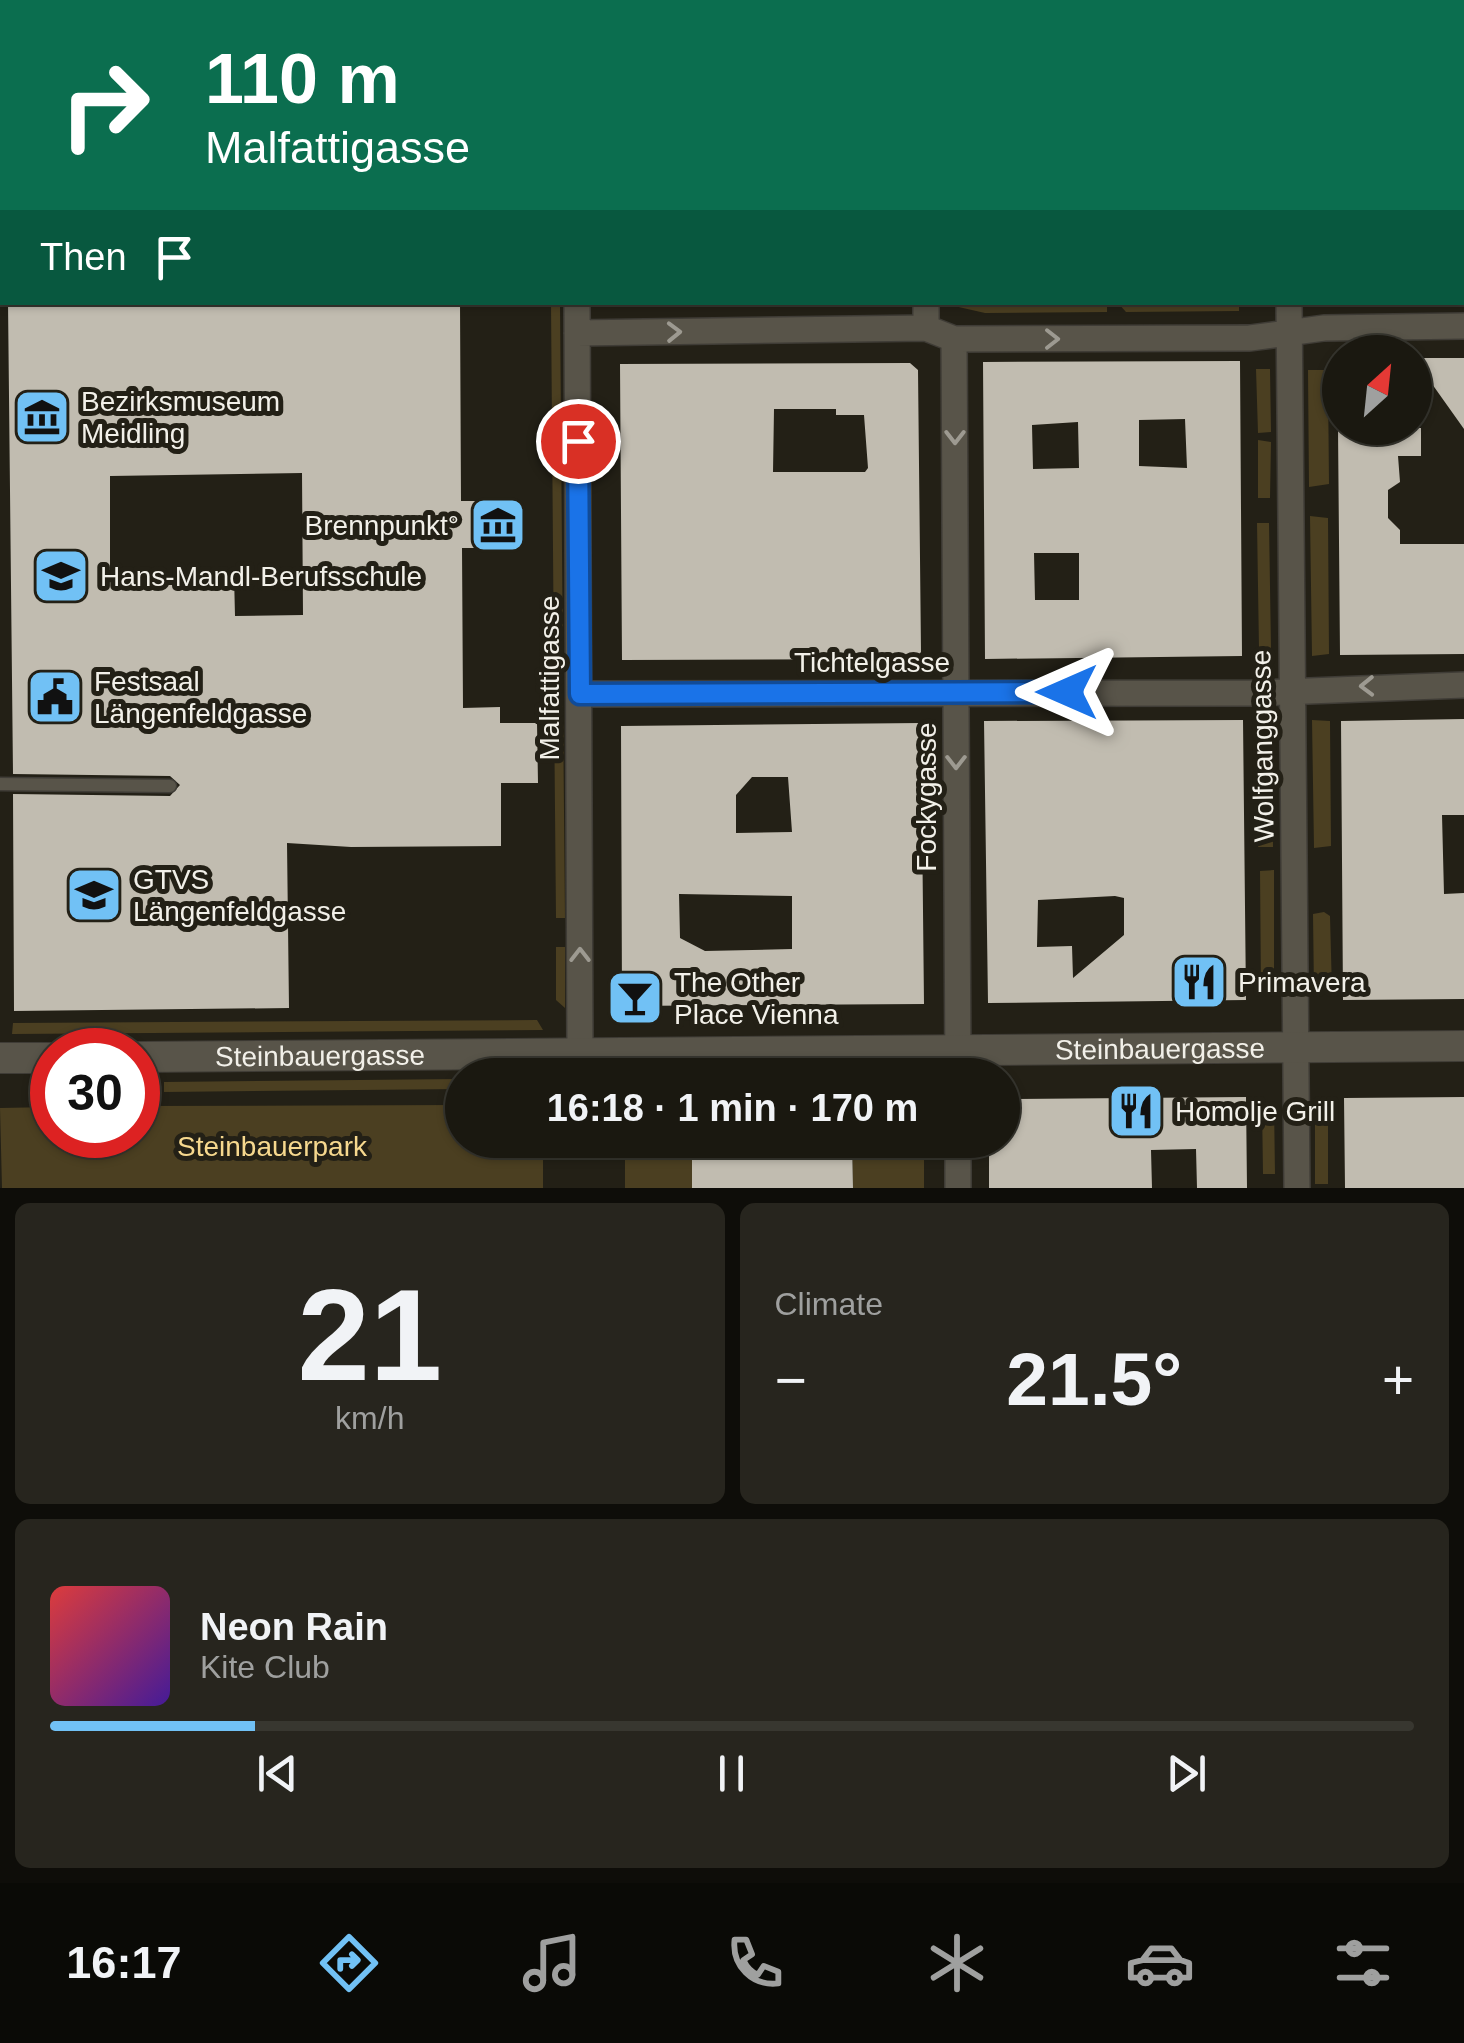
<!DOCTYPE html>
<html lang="en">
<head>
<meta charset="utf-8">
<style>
  :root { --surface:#1a1810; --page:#27251e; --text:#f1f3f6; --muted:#9fa09f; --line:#383730; --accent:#71c1f5 }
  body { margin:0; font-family:Helvetica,sans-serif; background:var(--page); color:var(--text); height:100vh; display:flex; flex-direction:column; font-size:38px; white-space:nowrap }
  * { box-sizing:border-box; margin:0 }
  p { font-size:32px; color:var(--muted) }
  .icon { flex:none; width:55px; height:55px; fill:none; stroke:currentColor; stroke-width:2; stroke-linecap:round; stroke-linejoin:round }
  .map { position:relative; height:1188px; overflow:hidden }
  .side { display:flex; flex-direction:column; gap:15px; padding:15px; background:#0e0d09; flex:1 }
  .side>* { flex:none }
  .top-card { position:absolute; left:0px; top:0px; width:1465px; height:305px; box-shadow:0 2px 8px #0004,0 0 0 2px var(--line); background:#0b6e4f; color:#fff; overflow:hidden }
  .needle { width:65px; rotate:27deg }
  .buttons { position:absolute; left:1322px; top:335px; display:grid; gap:20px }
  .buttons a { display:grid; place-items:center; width:110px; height:110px; border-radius:50%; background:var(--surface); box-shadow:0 2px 8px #0004,0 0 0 2px var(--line); font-size:50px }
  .speed { position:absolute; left:30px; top:1028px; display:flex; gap:20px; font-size:50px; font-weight:700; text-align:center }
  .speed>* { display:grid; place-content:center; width:130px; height:130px; border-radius:50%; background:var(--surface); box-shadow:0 2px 8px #0004,0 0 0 2px var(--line); line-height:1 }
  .speed .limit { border:15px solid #d22; background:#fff; color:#111 }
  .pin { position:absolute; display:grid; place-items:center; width:85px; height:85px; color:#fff; margin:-42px; border:5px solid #fff; border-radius:50%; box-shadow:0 2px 10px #0007 }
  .me { position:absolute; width:110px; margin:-55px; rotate:270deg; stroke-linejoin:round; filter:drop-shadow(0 0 8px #0008) }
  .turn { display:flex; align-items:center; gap:35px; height:210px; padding:0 40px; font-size:45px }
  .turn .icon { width:130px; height:130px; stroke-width:2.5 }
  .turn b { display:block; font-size:70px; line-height:85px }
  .then { display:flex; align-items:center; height:95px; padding:0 40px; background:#0003; gap:20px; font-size:38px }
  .big { font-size:75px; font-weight:800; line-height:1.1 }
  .side .tile { flex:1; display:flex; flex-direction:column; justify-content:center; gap:15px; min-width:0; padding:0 35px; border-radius:15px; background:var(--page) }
  .side .dial { align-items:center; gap:0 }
  .dial b { font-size:130px; line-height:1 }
  .song { display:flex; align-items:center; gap:30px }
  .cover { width:120px; height:120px; border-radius:15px; background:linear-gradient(135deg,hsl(0 70% 55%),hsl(260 70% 35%)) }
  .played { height:10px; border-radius:5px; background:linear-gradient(90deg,var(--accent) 15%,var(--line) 15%) }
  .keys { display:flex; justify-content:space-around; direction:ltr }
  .heat { display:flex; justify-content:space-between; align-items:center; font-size:55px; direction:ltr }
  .side .tiles { flex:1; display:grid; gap:15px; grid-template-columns:1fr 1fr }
  .tile:last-child { grid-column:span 2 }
  .trip { position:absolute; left:445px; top:1058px; width:575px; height:100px; border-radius:50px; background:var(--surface); box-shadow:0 2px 8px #0004,0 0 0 2px var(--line); font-weight:800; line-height:100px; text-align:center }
  .menu { display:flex; height:160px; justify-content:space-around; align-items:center; background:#0a0a06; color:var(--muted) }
  .menu .icon { width:70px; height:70px }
  .menu .active { color:var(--accent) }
  .menu b { font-size:45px; color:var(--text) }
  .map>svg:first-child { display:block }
</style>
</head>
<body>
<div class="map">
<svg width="1464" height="1188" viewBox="0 0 1464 1188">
  <rect width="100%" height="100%" fill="#232016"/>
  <path fill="#4b3f21" d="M551 303H560L563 673H554Z
    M941 303H1107V312L985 313Z
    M1118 303H1239V311L1126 312Z
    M1256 369H1270L1271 432 1258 433Z
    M1308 370H1324L1323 379 1328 380 1329 484 1309 487Z
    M1258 440 1271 442 1270 498H1258Z
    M1310 516 1328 518 1329 654 1312 656Z
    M1257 523H1269L1271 649 1259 650Z
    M554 702H563L565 918H556Z
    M1312 720 1330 721 1331 846 1314 848Z
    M1260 736H1272L1273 847H1258Z
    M1274 870V993L1261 992 1260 871Z
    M1324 912 1330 916 1332 991 1314 992 1313 914Z
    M556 947H565V1008L556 1000Z
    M537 1020 543 1030 12 1034 13 1023Z
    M462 1079V1089L164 1092V1082Z
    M1315 1104H1328V1184H1315Z
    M462 1105V1140H543V1188H2L0 1108 52 1107V1135H138V1106Z
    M1262 1105H1274L1275 1174H1263Z
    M625 1140H924V1188H853L852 1141H692V1188H625Z"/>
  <path fill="#c1bcb0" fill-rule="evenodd" d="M8 302H460L461 501H513L514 548H462L463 708 500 707V723H537L538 783H501V846L351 847 287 843 289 1008 14 1011 13 794 170 796 180 785 170 776 13 774ZM302 473 303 615 235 616 234 575 110 577V476Z
    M1415 358H1464V429L1415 360Z
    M1240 361 1242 656 985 659 983 362ZM1185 419 1187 468 1139 466V420ZM1078 422 1079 468 1033 469 1032 425ZM1034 553H1079V600H1035Z
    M910 363 918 370 921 652 915 659 622 660 620 364ZM774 409H836V415H864L868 468 865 472H773Z
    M1338 428H1421V456H1398L1400 482 1388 490V518L1400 530V544H1464V654L1340 655Z
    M1464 719V815H1442L1444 894 1464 893V999L1343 1000 1341 721Z
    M1243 720 1246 1000 988 1003 984 721ZM1115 896 1124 898V935L1073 978 1072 946 1037 947 1038 900Z
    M921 723 924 1004 622 1006 621 726ZM752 777H788L792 832 736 833V795ZM679 894 792 896V949L705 951 680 938Z
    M1246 1097 1247 1188H1197L1196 1149 1151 1150 1152 1188H989V1140H1002V1099Z
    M1464 1097V1188H1345L1344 1098Z
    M692 1141H852L853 1188H692Z"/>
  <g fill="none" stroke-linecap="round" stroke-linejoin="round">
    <g stroke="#3f3c36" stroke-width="15">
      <path id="lane" d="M0 784 170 786"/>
    </g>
    <g stroke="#3f3c36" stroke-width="28">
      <path id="street" d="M574 0V2
        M924 0V2
        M1288 2V0
        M577 302 580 1053
        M926 302V328
        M1289 302 1297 1188
        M577 333 926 328 954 339 1250 338 1324 328 1464 326
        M954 339 958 1075
        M580 694 1254 693 1464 685
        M958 1140V1188"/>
    </g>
    <g stroke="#3f3c36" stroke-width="32">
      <g id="secondary">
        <path d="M1437 0 1443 2"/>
        <path id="s1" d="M138 1057 1464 1046"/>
        <path d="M0 1058H52"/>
      </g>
    </g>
    <use href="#lane" stroke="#585449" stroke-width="12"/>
    <use href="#street" stroke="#585449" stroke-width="25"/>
    <use href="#secondary" stroke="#585449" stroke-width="30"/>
  </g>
  <defs><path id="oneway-chevron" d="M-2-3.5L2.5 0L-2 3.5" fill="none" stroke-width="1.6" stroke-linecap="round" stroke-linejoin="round" transform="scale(2.5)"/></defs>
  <g stroke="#9d9a91">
    <use href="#oneway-chevron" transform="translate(674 332) rotate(-1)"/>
    <use href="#oneway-chevron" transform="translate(1052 339)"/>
    <use href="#oneway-chevron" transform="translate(955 437) rotate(90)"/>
    <use href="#oneway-chevron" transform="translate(1367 686) rotate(179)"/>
    <use href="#oneway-chevron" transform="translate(956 762) rotate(90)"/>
    <use href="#oneway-chevron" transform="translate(580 955) rotate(-90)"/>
  </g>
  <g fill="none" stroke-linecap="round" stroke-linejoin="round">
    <g stroke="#114b97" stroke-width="25">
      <path id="route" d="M578 441 580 694 1067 692"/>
    </g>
    <use href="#route" stroke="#1a73e8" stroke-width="18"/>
  </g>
  <defs>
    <g id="museum-square" transform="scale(2.875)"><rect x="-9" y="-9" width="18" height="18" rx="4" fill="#71c1f5" stroke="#232016"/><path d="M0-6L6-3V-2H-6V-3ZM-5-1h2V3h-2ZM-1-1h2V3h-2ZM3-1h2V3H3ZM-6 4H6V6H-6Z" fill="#111"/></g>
    <g id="school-square" transform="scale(2.875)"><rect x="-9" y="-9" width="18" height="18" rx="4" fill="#71c1f5" stroke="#232016"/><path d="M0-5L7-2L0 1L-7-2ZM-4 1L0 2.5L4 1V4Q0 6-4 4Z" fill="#111"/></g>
    <g id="civic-square" transform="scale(2.875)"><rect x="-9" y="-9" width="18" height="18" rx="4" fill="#71c1f5" stroke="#232016"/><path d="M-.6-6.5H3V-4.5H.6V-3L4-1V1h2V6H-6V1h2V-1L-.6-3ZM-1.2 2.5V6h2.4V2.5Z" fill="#111"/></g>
    <g id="restaurant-square" transform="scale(2.875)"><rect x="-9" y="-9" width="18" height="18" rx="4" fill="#71c1f5" stroke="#232016"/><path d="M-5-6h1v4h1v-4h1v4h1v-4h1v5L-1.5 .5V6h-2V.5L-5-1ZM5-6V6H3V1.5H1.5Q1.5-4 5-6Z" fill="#111"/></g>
    <g id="bar-square" transform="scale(2.875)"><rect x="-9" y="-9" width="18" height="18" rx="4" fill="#71c1f5" stroke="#232016"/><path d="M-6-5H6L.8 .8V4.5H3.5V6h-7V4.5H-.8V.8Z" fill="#111"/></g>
  </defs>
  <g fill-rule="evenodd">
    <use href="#museum-square" x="42" y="417"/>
    <use href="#museum-square" x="498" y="525"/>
    <use href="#school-square" x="61" y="576"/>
    <use href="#civic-square" x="55" y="697"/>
    <use href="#school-square" x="94" y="895"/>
    <use href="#restaurant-square" x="1199" y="982"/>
    <use href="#bar-square" x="635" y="998"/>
    <use href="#restaurant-square" x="1136" y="1111"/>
  </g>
  <g text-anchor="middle" stroke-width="10" stroke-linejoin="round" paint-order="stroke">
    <g font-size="28" fill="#f2f0e9" stroke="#232016" text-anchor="start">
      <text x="81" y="411">Bezirksmuseum<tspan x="81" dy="32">Meidling</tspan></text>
      <text x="459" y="535" text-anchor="end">Brennpunkt°</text>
      <text x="100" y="586">Hans-Mandl-Berufsschule</text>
      <text x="94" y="691">Festsaal<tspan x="94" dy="32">Längenfeldgasse</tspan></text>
      <text x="133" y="889">GTVS<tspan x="133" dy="32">Längenfeldgasse</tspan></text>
      <text x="674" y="992">The Other<tspan x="674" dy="32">Place Vienna</tspan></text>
      <text x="1238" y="992">Primavera</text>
      <text x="1175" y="1121">Homolje Grill</text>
    </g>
    <g font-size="28" fill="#f2f0e9" stroke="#232016">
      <text x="872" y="672">Tichtelgasse</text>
      <text transform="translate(549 678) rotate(-90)" y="10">Malfattigasse</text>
      <text transform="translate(1262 746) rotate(-91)" y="10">Wolfganggasse</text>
      <text transform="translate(926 797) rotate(-90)" y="10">Fockygasse</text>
      <text dy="10" stroke="none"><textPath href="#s1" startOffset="1022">Steinbauergasse</textPath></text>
      <text dy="10" stroke="none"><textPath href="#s1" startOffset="182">Steinbauergasse</textPath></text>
    </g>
    <g font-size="28" fill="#f6d88e" stroke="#232016">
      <text x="272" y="1156">Steinbauerpark</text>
    </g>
  </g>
</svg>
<div class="buttons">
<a><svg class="needle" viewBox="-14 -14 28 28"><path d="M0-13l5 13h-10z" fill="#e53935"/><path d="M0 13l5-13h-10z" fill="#9fa09f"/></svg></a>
</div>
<div class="speed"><div class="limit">30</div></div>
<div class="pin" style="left:578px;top:441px;background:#d93025"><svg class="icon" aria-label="arrive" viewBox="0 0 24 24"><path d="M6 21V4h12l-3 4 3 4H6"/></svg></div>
<svg class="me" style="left:1067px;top:692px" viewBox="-20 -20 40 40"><path d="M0-17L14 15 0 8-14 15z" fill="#1a73e8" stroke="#fff" stroke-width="4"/></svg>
<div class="trip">16:18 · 1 min · 170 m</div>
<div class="top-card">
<div class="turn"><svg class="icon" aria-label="right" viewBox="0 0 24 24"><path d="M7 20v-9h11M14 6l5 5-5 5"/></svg><div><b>110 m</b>Malfattigasse</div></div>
<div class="then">Then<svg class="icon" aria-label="arrive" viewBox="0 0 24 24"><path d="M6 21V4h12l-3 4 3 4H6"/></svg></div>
</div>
</div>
<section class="side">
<div class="tiles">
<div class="tile dial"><b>21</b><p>km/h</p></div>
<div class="tile"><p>Climate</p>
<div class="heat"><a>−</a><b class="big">21.5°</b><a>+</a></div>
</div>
<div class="tile">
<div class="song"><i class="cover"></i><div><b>Neon Rain</b><p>Kite Club</p></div></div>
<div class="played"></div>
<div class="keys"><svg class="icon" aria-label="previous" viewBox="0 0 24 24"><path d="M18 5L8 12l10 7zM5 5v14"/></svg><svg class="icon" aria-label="pause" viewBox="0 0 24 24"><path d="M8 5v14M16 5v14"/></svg><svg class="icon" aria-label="next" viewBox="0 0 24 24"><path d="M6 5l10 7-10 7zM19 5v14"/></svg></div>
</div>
</div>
</section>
<nav class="menu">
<b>16:17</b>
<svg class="icon active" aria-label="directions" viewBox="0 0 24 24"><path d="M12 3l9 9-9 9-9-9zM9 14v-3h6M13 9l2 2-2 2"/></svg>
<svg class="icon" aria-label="music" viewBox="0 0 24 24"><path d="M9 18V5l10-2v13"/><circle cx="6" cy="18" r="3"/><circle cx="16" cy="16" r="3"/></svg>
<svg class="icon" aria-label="phone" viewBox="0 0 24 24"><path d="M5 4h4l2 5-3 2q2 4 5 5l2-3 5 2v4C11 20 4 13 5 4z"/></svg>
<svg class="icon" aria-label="climate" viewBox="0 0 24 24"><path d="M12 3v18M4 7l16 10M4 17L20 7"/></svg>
<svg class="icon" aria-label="car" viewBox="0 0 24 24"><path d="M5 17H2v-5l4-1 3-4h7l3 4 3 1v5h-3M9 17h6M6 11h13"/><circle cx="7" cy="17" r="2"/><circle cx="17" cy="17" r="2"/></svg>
<svg class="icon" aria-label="filters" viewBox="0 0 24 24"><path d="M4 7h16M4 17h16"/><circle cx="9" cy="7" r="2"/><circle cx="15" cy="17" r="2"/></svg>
</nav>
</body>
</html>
